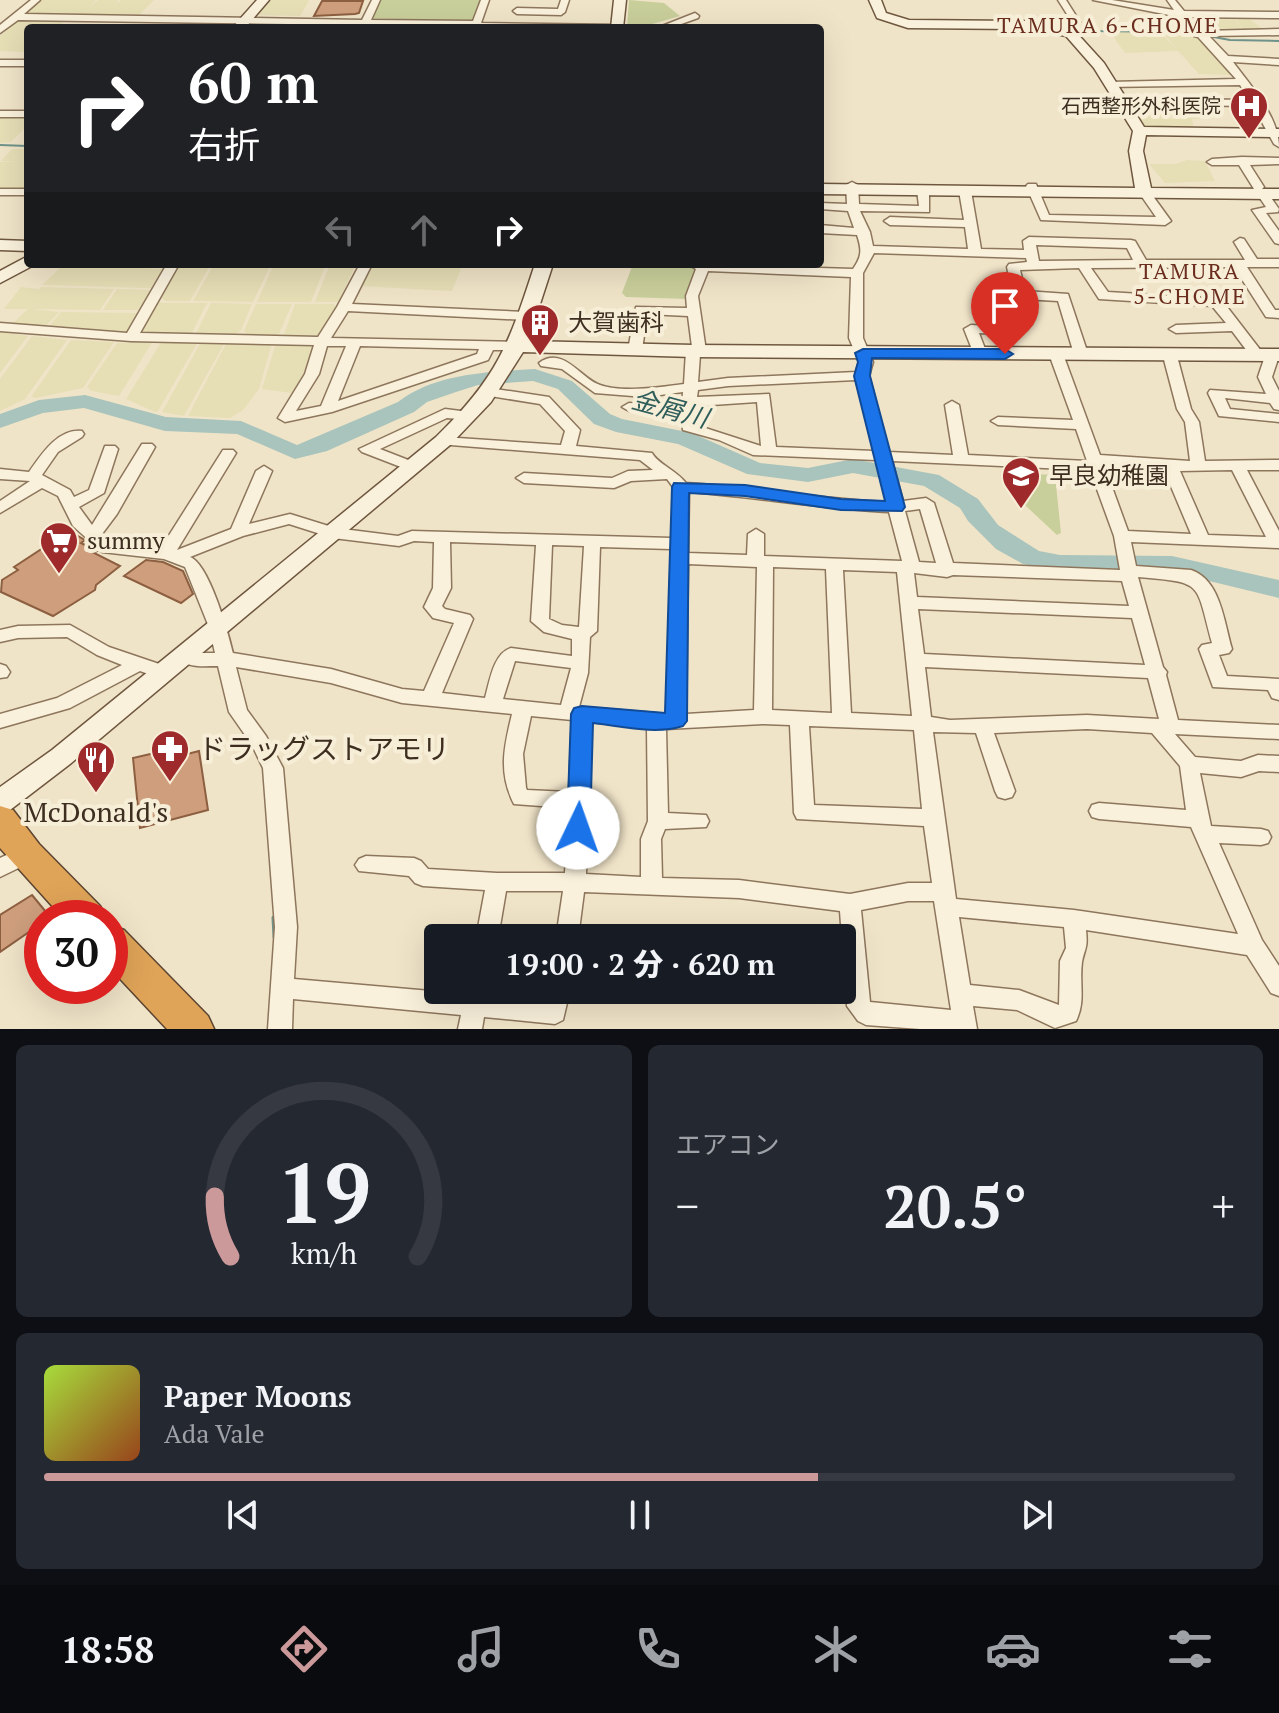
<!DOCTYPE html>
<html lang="ja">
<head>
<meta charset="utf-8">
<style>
  :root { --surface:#171b24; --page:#242831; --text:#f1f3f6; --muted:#9ea1a6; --line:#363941; --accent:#cc999b }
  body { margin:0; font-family:"PT Serif","Noto Sans JP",serif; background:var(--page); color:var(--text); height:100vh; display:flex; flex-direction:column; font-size:30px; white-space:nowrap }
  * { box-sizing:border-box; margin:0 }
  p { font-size:26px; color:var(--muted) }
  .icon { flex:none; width:44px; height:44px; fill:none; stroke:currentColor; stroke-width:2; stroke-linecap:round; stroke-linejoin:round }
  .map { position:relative; height:1029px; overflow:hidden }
  .side { display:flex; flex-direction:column; gap:16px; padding:16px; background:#0d0f14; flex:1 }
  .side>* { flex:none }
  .top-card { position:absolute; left:24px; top:24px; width:800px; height:244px; border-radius:8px; box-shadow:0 8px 32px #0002; background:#202124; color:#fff; overflow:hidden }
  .speed { position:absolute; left:24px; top:900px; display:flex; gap:16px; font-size:40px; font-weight:700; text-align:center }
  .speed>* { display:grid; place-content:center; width:104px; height:104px; border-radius:50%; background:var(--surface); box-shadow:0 8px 32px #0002; line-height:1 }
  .speed .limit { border:12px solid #d22; background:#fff; color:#111 }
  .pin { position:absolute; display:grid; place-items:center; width:68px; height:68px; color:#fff; margin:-82px -34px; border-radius:50% 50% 50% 0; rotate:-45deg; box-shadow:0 0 8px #0007 }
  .pin .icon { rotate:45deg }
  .me { position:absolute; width:88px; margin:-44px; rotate:3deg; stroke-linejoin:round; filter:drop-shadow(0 0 6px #0008) }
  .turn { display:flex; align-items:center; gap:28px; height:168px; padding:0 32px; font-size:36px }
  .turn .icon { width:104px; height:104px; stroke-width:2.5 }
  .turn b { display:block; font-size:56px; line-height:68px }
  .lanes { display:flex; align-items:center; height:76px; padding:0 32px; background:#0003; justify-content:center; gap:40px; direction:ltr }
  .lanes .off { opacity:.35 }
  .big { font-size:60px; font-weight:800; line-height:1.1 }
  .side .widget { flex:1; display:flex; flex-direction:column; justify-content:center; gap:12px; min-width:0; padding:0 28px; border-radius:12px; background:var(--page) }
  .side .dial { align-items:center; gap:0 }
  .dial svg { height:208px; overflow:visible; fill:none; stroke:var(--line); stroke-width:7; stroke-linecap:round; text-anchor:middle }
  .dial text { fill:var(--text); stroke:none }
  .song { display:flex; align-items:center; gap:24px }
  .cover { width:96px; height:96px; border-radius:12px; background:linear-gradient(135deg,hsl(80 70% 55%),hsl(20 70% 35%)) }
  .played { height:8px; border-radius:4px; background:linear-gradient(90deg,var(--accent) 65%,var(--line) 65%) }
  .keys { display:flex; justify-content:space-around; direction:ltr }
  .heat { display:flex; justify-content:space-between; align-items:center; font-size:44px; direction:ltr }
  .side .tiles { flex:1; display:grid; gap:16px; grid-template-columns:1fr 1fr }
  .widget:last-child { grid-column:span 2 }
  .trip { position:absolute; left:424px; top:924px; width:432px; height:80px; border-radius:8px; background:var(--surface); box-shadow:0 8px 32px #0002; font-weight:800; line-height:80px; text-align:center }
  .tabs { display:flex; height:128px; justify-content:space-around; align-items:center; background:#090b0e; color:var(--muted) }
  .tabs .icon { width:56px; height:56px }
  .tabs .active { color:var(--accent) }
  .tabs b { font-size:36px; color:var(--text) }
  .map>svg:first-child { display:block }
</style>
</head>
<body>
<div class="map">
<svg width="1279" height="1029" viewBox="0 0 1279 1029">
  <rect width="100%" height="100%" fill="#f0e4c8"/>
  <path fill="#e6deb5" d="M41 0H96L90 7 98 0H119L115 5 121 0H154L136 18 22 16Z
    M266 0H308L309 1 300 16 253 15Z
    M1186 16 1233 17 1241 26 1235 17H1246L1266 31 1242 32V26L1238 32H1218L1207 19 1216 31 1203 33Z
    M21 18 68 19 56 28H28V49L24 52 0 51V36Z
    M1109 31 1162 34 1179 52 1164 34 1195 35 1232 75 1199 74 1178 51 1125 53Z
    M1157 102 1163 104 1173 122 1171 114 1198 115 1200 119H1192L1194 129H1180L1176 126 1173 129H1148L1143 127 1128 103Z
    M0 115H28V125L11 142 0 143Z
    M12 149H28V189H0V162H17L1 161Z
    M1187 160 1205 161 1215 181 1165 183 1149 164H1176Z
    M60 264H166L164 268 120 267 163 269 151 288 42 285 61 267Z
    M180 264H211L190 301H166L161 298Z
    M214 264H271L253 302 193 301Z
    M274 264H326L311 302H257Z
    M330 264H356L338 302H315Z
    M371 264H463L452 291 361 286Z
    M21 287 39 289 41 287 114 289 100 310 31 309 59 312 44 328 11 325 28 309H4Z
    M117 289 151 290 138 310H103Z
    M157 302 163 303H207L191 335 139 333Z
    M211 303 252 304 241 330 235 335 196 334Z
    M256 304H292L278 336 247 335 244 331Z
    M295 304H333L339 307 316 338 283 337Z
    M61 312 138 313 126 332 48 328Z
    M0 332 28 336 0 373Z
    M32 336 67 340 25 399 0 411V379Z
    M71 340 114 342 83 388 36 398 31 397Z
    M153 341 119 396 92 391 87 387 117 343Z
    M162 341 198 342 158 411 155 412 126 399Z
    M201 342H225L184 416 162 412Z
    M227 342 272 343 259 389 243 410 230 418 188 416Z
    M276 343 316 344 307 373 296 391 292 393 262 389Z"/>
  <path fill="#c9cf9b" d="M380 0H483L473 23 368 24Z
    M629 0 664 3 680 16 642 27 627 26Z
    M633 264 695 267 697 270 687 299 626 297 622 293Z
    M1009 473 1055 475 1061 533 1057 535 1012 493Z"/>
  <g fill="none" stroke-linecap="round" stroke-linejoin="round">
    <path stroke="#6f938a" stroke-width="2" d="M1041 24 1089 31 1188 32
      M1208 36 1230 40 1279 41
      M0 145 28 146"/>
    <path stroke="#6f938a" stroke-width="5" d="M274 918 275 937"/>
    <path fill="#a9c4bc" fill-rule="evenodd" d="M535 369 572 381 610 414 622 419 692 433 760 463 808 468 853 459 939 475 978 499 998 525 1039 551 1060 555 1172 556 1279 580V598L1172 572 1060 571 1023 564 996 549 968 521 960 508 924 486 853 473 808 482 747 474 678 444 616 432 594 424 558 389 533 381 478 385 456 392 427 402 414 412 327 451 295 459 237 434 165 431 84 408 43 413 0 428V414L39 400 85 395 166 417 241 421 297 445 398 402C436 373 489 372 535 369Z"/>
  </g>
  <path fill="#cf9f7d" stroke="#8d5f41" stroke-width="2" d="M322 1H363L359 13 355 14 314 16Z
    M69 531 85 540 81 543 97 551 94 553 120 566 96 585 95 590 53 616 1 592 2 580 18 570 14 567Z
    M146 560 163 562 183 571 193 594 181 603 124 576Z
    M199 751 208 810 140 828 133 758 159 752 160 761Z
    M32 895 51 918H42V923L0 952V915Z
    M47 986H87L69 1000 66 996 62 1000Z"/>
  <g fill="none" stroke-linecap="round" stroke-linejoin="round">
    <g stroke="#8d765c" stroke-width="3">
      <path id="street" d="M31 0H40L24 14 362 20 372 0H380L371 20 473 21 481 0H489L481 23 619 25 624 28 368 25 367 28H357L359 25 18 20 0 33V25Z
        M561 0H569L565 12 561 15 517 14 513 11 517 8 558 9Z
        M1058 0H1066L1080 22 1073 35 1065 33 1072 22Z
        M1093 0H1112L1174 10 1167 0H1175L1184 11 1279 12V18L1188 17 1203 31 1279 29V35L1209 36 1228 56 1279 59V65L1233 62C1251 86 1279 117 1279 147L1274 144 1253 106 1167 105 1162 102 1167 99 1249 100 1240 85 1107 87V83L1110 82 1236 79 1198 37 1194 36V32L1179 17Z
        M695 13 699 16 698 18 670 28H657Z
        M0 60H28V66H0Z
        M0 111H28V117H0Z
        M1242 157 1279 158V164L1250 165 1264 187 1262 189H1254L1239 165H1212L1207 162 1212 159Z
        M852 182 858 185 859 204 919 206 917 190 923 187 929 190V212L860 211 870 232 873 246 968 249 965 227 890 225 884 221 890 217 964 220 959 191 965 188 971 191 981 249 1024 250 1023 241 1029 237 1131 240 1135 241 1146 260H1245L1234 242 1240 238 1244 239 1257 259H1279V267H1247L1275 310H1279V318L1266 317 1234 267 1091 268 1108 292 1221 299 1265 356 1258 360 1253 359 1232 331 1176 333 1169 329 1176 325 1226 323 1212 306 1099 299 1079 268 1020 270 1025 291 1068 294 1088 354 1086 357H1076L1074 354 1058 301 1005 298 1006 330 999 334 979 333 987 354 985 357H975L964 329 971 325 992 326V294L998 290 1012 291 1007 267 1009 264 1027 262 1026 258 874 253 863 273V338L873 362 869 376 889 452 953 455 945 405 952 401 959 405 968 455 1087 461 1076 429 998 425 991 421 998 417 1073 420 1049 354 1056 350 1063 354 1100 455 1190 461 1185 422 1177 409 1163 356 1170 352 1177 356 1191 409 1199 422 1205 461 1279 460V470H1247L1279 531V548L1131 542 1136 566 1191 570C1221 580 1224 623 1232 649L1229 653 1219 655 1227 676 1279 679V700L1272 698 1268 690 1213 687 1199 649 1202 645 1212 643C1195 580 1204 583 1138 577L1163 667 1167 672 1166 675 1178 720 1279 725V739L1175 734 1195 757 1241 761 1258 755 1279 756V772L1259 771 1241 777 1200 773 1211 826 1261 829 1268 831 1271 837 1268 843 1261 845 1219 843 1262 940 1279 966V996L1271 993 1247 955 1086 930C1088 949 1085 947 1082 962 1079 984 1086 1001 1076 1021L1055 1028 1017 1010 973 1006 977 1029H920L866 1025 858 1021 847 1006 840 911 739 898 584 892 578 938H556L563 891H506L498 938H476L485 890 423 886 415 883 409 876 359 871 355 865 359 859 366 856 414 858 421 861 428 869 497 873H565L568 808 514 804C498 773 504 747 512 714L402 703 331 683 236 667 247 710 266 736 283 768 297 927 294 979 465 994 466 990H488L487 996 545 1002 548 990H570L563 1020 555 1024 484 1017 482 1029H458L461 1015 293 999 292 1029H268L275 927 263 768 252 745 229 712 218 666C201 666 186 669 175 654L178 649 184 648 196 653H215L209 627 185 567 164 559 102 552 73 526 58 496 42 488 0 513V501L30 481 0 479V469L29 472C41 455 58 428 82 431L84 434 82 437 58 452 42 475 70 490 74 497 89 490 105 446H115L118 449 104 493 79 507 92 525 142 444H152L155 447 117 514 102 534 113 543 161 548 223 450H233L236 453 177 550 231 529 256 471 264 466 272 471 249 524 290 514 335 528 398 536 412 531 672 538 673 487 667 479 631 481 614 488 524 483 516 478 524 473 612 478 628 471 653 470 640 460 438 444 436 441 438 438 443 437 561 445 565 431 540 404 484 395 482 392 489 388 549 397 580 430 576 446 652 453C658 464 676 470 686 483 753 487 819 499 887 502L876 460 753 455 719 440 683 430 681 416 629 411 622 407 629 403 682 407 683 392 645 397 595 393 562 369 541 366 539 363C563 345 581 379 600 385 622 393 661 387 684 384L686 351 692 347 688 316 647 314 642 350 635 354 628 350 636 307 687 308 686 296 696 269 687 264 853 269C862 256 862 250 857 235L820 233V225L854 228 848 211 820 209V203L847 204 846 185ZM1036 245 1127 248 1133 260 1039 261ZM708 271 851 277 849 338 859 362 856 372 728 378 698 382 700 355 706 351 698 296ZM856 380 874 451 776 447 769 394 697 397 698 390 728 386ZM757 402 761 446 696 425 697 406ZM892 461 1090 470 1114 536 1120 570 953 563 934 503 926 498 903 501ZM1104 465 1164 470 1191 534 1128 531ZM1232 470 1266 537 1208 535 1180 471ZM689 492C756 497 822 509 889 512L902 561 764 556V534L756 529 748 534 747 555 688 553ZM920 509 936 563 919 562 905 511ZM289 524 333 538 399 546 414 541 434 542 433 588 424 607 433 618 454 623 424 691 402 689 331 669 233 653C228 632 209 564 190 557L243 536ZM450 542 536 545 531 621 544 632 572 639V656L511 648C493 654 490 681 485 698L442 693 473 619 470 615 445 609 442 606 451 588ZM552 545 584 546 579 627 562 625 549 619ZM600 547 671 549 667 714 579 707 588 673 590 637 597 631ZM688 564 757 567 754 710 686 714ZM773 567 826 569 832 713 772 710ZM843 570 897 572 912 716 851 713ZM914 573 947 577 953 575 1122 581 1129 606 917 597ZM918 609 1132 618 1145 665 924 654ZM515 661 571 668 561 705 503 699ZM925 667 1148 678 1159 719 1087 715 950 720 931 717ZM531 716 572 720 569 792 527 790 526 788 523 754ZM591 722 647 728 648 821 641 839V877L586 874ZM763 724 790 725 794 813 797 819 924 826 932 883H908L850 894 739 880 662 878 661 839 665 829 706 827 709 821 706 815 668 813 666 729ZM809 726 914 730 922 809 814 805ZM1087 729 1152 733 1180 766 1186 810 1099 803 1092 805 1089 811 1092 817 1099 819 1191 827 1238 934 1074 910 956 899 933 732 976 733 995 791 998 797 1005 799 1012 797 1015 791 994 733ZM908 901H934L951 1010 870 1002 861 910ZM959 917 1064 927 1066 948 1060 961 1059 1005 1019 990 970 985Z
        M1028 184H1036L1049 215 1156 217 1140 194 1146 191 1150 192 1171 221 1165 225 1041 220 1026 186Z
        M0 189H28V195H0Z
        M1263 191 1267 192 1279 209 1278 212 1266 213 1279 231V244L1275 243 1252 210 1266 207 1257 194Z
        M167 264H179L140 333 318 337 337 307 360 264H372L352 304 526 312 533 316 526 320 348 311 331 338 517 342 524 346 517 350H493L488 360 332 412 285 422 278 418 305 374 314 345 131 341 0 331V323L127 333ZM327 346H346L321 406 296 411 319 374ZM360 346 479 349 477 354 338 401Z
        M1272 352 1279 356 1272 377 1279 391V410L1274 409 1270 403 1225 398 1230 409 1279 414V422L1219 416 1208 393 1210 390 1266 394 1258 377 1265 356Z
        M445 409 469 412 476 416 469 420 447 418 380 449 416 463 419 466 416 469H406L362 452 359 449Z
        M70 625 109 647 168 667 171 672 168 677 162 679 140 671 70 708 0 728V714L57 698 122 665 97 655 67 637 18 638 0 642V630L18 626Z
        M0 664 6 666 10 672 7 677 0 678Z
        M26 846 33 849 36 855 33 861 0 877V858Z"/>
    </g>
    <g stroke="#6f573f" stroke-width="3">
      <path id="secondary" d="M257 0H269L245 28H232Z
        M614 0H626L623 28H611Z
        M869 0H881L886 13 909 20 1030 21 1074 30 1104 63 1144 127 1279 129V137L1146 135 1143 151 1151 188 1279 189V199L820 194V184L1135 188 1129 151 1133 131 1094 68 1066 36 1030 29 908 28 877 18Z
        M0 240 28 241V251L0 250Z
        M28 256V264L34 265 0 283V271Z
        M535 264H553L528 341 693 345 1279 349V361L693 357 523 352 491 402 450 445 70 764 10 810 0 813V787L52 750 436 437C498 377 509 344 535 264Z"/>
    </g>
    <g stroke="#5b4430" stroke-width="3">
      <path id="highway" d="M0 806 13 810 39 844 100 906 106 918H63L0 848Z
        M110 925 124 930 208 1016 214 1029H167L110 968Z"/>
    </g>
    <use href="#street" fill="#faf1dc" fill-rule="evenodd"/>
    <use href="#secondary" fill="#faf1dc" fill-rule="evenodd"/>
    <use href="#highway" fill="#e0a458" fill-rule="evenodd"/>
  </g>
  <path fill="#1a73e8" stroke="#114b97" stroke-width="2" d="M863 349H1005L1013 354 1005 359 872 358 870 376 905 507 902 511 841 510 745 496 689 493 687 721 683 726C655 735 621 726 593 723L590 828 587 835 578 837 570 835 567 828 571 714 574 708 582 706 665 713 672 487 674 483 745 485 841 499 885 501 854 376 858 362 855 353Z"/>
  <defs>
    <g id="hospital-pin" transform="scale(2)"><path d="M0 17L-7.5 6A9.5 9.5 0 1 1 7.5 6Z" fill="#9e2a2b" stroke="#f7eed8"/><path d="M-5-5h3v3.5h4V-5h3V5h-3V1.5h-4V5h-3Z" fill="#fff"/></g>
    <g id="building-pin" transform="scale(2)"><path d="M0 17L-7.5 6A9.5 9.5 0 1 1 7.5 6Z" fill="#9e2a2b" stroke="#f7eed8"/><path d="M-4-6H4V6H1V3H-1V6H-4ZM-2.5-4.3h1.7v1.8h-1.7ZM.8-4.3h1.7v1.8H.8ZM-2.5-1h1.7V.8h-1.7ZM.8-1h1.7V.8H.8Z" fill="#fff"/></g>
    <g id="school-pin" transform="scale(2)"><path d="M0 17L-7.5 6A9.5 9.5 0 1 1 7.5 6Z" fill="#9e2a2b" stroke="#f7eed8"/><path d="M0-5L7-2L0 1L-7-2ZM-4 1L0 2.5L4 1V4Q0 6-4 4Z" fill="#fff"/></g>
    <g id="supermarket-pin" transform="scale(2)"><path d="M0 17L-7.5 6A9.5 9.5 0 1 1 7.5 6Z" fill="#9e2a2b" stroke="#f7eed8"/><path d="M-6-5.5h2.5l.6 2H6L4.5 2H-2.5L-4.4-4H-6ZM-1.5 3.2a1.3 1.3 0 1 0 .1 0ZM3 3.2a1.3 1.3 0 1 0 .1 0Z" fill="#fff"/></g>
    <g id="pharmacy-pin" transform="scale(2)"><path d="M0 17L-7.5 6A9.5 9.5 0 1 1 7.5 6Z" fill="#9e2a2b" stroke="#f7eed8"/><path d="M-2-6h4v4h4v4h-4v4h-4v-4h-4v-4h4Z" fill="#fff"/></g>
    <g id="restaurant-pin" transform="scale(2)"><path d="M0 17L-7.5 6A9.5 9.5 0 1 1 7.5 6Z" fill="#9e2a2b" stroke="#f7eed8"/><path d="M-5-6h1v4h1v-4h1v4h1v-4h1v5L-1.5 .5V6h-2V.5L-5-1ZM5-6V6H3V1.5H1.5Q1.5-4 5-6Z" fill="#fff"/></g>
  </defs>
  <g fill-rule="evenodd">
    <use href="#hospital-pin" x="1249" y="106"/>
    <use href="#building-pin" x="540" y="323"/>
    <use href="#school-pin" x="1021" y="476"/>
    <use href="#supermarket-pin" x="59" y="541"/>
    <use href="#pharmacy-pin" x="170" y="749"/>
    <use href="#restaurant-pin" x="96" y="760"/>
  </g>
  <g text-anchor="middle" stroke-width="8" stroke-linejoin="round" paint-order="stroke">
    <g font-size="20" fill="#3d2e20" stroke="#f7eed8" text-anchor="end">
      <text x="1221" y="113">石西整形外科医院</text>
    </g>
    <g font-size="22" letter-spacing="2" fill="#6b2e1e" stroke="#f7eed8">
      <text x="1108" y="33">TAMURA 6-CHOME</text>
      <text x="1190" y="279">TAMURA<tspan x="1190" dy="25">5-CHOME</tspan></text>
    </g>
    <g font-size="24" fill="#3d2e20" stroke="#f7eed8" text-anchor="start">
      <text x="568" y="331">大賀歯科</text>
      <text x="1049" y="484">早良幼稚園</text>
      <text x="87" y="549">summy</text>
    </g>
    <g font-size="26" font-style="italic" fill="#2f5d5a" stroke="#f7eed8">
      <text transform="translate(670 409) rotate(15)" y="9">金屑川</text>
    </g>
    <g font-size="28" fill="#3d2e20" stroke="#f7eed8" text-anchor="start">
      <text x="198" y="759">ドラッグストアモリ</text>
      <text x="96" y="822" text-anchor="middle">McDonald's</text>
    </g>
  </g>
</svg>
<div class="speed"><div class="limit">30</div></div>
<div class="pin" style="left:1005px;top:354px;background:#d93025"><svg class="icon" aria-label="arrive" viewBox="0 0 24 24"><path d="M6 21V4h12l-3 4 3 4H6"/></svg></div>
<svg class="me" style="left:578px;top:828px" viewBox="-20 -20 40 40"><circle r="19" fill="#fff"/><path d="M0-13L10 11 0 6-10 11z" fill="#1a73e8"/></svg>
<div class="trip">19:00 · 2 分 · 620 m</div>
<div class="top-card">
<div class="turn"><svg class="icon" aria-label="right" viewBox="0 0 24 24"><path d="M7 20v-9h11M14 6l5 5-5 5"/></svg><div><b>60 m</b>右折</div></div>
<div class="lanes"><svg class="icon off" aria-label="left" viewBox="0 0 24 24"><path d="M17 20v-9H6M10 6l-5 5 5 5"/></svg><svg class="icon off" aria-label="ahead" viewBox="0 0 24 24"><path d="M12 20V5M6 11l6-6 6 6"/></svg><svg class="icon" aria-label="right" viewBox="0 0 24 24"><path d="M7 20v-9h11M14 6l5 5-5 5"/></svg></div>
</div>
</div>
<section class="side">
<div class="tiles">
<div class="widget dial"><svg viewBox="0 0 100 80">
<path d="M14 69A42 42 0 1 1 86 69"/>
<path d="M14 69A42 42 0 0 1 8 46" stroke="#cc999b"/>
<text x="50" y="56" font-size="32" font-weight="700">19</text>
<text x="50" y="72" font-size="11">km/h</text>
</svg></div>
<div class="widget"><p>エアコン</p>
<div class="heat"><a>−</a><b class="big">20.5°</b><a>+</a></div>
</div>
<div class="widget">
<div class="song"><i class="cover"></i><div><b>Paper Moons</b><p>Ada Vale</p></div></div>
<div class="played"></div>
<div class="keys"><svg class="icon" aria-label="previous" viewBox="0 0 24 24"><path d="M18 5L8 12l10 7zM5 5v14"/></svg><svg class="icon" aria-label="pause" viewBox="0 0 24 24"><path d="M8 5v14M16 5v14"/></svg><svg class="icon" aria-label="next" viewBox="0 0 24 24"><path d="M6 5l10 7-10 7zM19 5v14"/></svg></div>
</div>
</div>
</section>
<nav class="tabs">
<b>18:58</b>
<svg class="icon active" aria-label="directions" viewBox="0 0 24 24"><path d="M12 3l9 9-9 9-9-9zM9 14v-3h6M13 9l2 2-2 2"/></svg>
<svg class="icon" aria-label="music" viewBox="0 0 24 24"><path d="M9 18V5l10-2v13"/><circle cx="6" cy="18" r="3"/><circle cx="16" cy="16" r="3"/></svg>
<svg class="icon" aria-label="phone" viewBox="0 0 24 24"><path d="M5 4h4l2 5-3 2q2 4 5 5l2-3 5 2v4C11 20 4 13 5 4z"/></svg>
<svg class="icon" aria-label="climate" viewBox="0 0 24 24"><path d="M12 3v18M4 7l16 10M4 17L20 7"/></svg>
<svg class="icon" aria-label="car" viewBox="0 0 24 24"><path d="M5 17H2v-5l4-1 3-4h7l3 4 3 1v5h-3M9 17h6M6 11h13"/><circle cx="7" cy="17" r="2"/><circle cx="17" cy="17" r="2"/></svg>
<svg class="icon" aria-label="filters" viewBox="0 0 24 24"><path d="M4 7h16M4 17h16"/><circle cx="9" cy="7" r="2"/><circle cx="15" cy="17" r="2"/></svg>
</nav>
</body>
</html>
